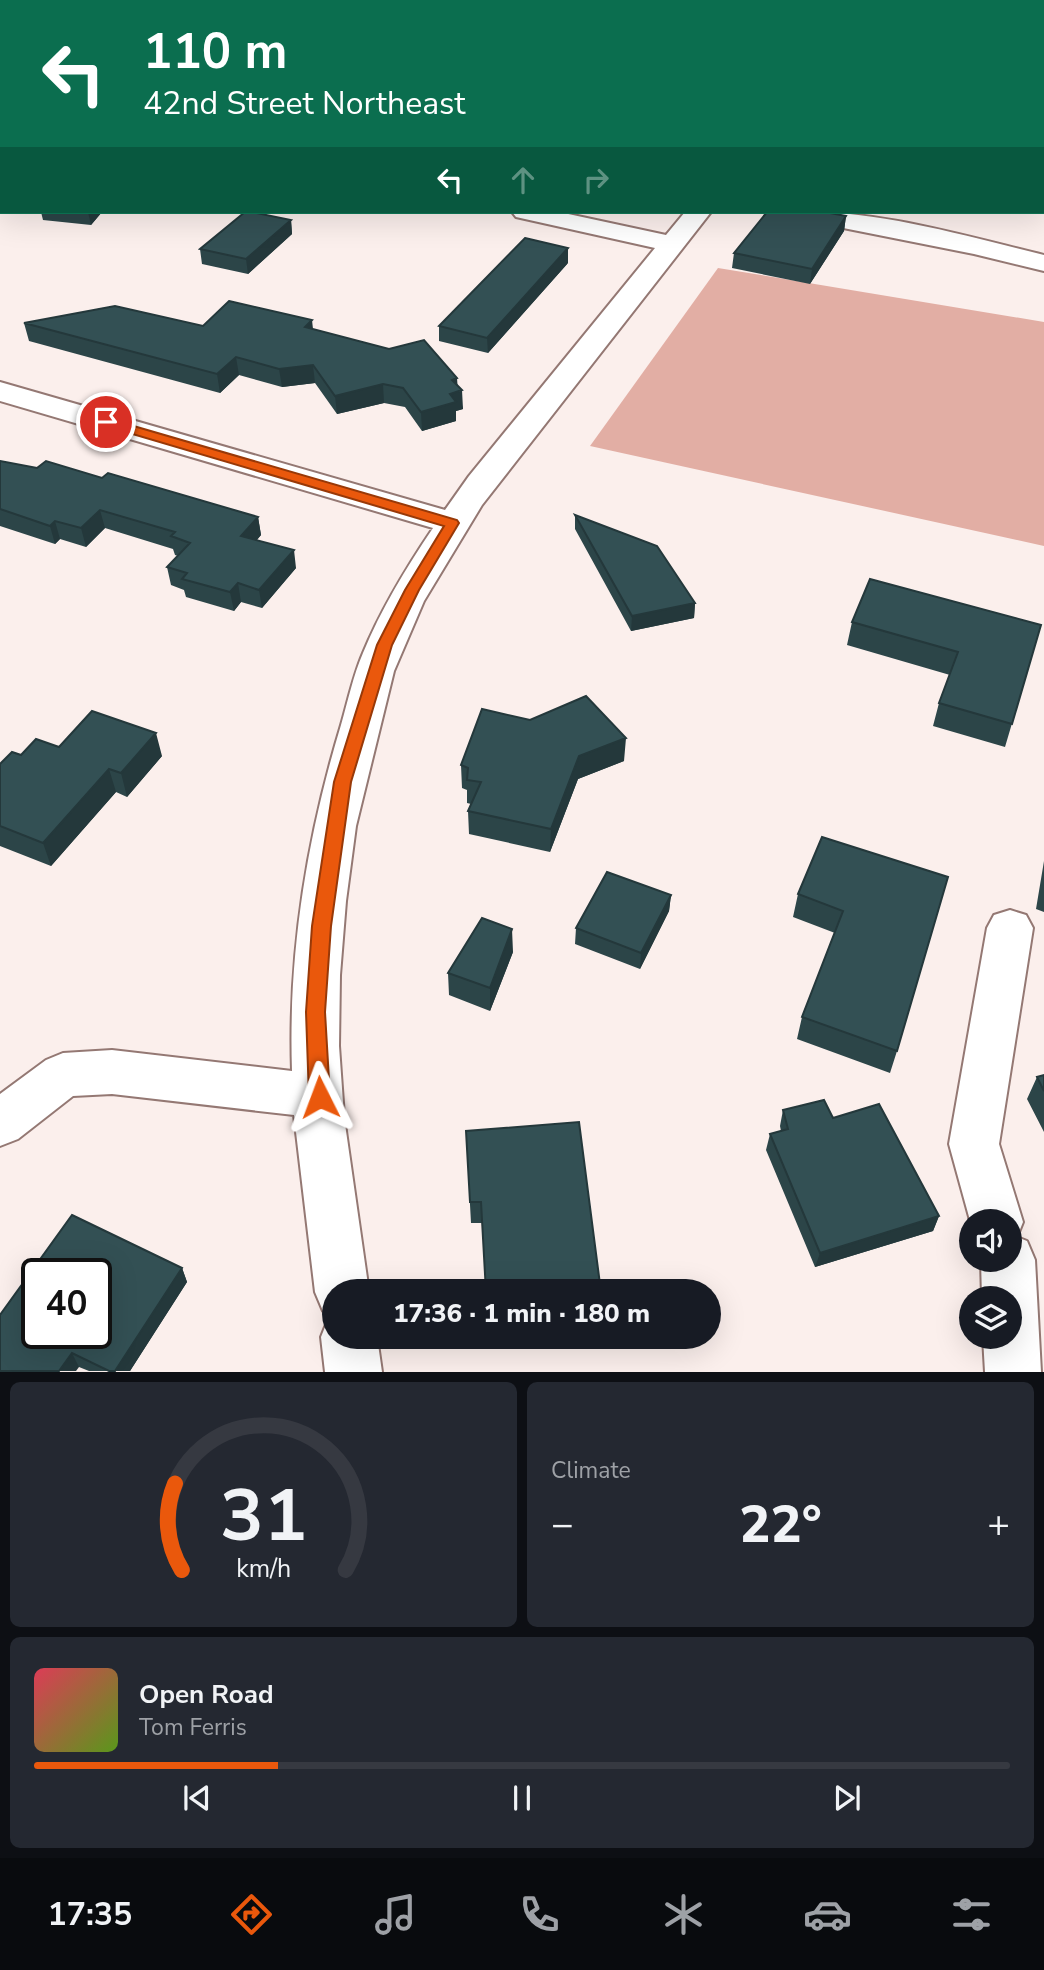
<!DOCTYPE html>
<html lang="en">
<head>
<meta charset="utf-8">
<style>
  :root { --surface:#171b24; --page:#242831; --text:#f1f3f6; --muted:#9ea1a6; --line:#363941; --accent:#ea580c }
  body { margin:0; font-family:"Nunito Sans",sans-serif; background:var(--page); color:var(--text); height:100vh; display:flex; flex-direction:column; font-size:26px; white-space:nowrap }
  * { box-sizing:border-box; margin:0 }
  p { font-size:23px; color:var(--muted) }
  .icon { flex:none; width:38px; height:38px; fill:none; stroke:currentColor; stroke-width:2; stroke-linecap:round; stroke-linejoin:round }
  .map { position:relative; height:1372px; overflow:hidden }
  .details { display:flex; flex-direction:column; gap:10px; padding:10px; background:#0d0f14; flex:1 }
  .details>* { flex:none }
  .banner { position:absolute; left:0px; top:0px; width:1045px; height:214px; box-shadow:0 7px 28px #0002; background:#0b6e4f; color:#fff; overflow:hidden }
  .tools { position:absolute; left:959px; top:1209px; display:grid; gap:14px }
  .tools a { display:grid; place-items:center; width:63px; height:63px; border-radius:50%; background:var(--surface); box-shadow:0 7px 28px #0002; font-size:35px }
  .speed { position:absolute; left:21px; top:1258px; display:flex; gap:14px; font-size:35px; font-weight:700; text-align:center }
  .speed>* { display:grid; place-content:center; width:91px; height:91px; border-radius:50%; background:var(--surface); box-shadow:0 7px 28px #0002; line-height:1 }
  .speed .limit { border:4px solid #111; border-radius:10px; background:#fff; color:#111 }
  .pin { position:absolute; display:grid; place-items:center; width:60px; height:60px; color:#fff; margin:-30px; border:4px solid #fff; border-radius:50%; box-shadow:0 2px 7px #0007 }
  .me { position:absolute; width:77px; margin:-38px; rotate:357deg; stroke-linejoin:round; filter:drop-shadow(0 0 5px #0008) }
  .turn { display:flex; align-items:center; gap:24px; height:147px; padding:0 28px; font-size:32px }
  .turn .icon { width:91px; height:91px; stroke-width:2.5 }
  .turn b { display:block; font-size:49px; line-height:60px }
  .lanes { display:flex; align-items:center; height:66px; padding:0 28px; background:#0003; justify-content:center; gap:35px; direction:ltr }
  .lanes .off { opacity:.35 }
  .big { font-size:52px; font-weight:800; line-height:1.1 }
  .details .tile { flex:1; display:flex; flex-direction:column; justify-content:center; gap:10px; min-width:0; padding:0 24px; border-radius:10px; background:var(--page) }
  .details .dial { align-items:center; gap:0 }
  .dial svg { height:182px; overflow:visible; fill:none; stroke:var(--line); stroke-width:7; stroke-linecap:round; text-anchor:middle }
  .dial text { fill:var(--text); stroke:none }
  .song { display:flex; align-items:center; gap:21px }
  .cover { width:84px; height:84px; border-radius:10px; background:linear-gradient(135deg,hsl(350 70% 55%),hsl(90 70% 35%)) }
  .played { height:7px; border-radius:4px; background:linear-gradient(90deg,var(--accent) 25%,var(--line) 25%) }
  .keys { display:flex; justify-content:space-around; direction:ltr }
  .heat { display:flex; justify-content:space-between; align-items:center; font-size:38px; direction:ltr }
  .details .tiles { flex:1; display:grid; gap:10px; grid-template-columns:1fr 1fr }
  .tile:last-child { grid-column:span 2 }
  .trip { position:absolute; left:322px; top:1279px; width:399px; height:70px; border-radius:35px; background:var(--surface); box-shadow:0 7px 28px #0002; font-weight:800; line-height:70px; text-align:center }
  .menu { display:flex; height:112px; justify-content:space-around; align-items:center; background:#090b0e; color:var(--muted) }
  .menu .icon { width:49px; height:49px }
  .menu .current { color:var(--accent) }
  .menu b { font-size:32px; color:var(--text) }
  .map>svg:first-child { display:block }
</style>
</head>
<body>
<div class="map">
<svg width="1044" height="1372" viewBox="0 0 1044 1372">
  <rect width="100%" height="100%" fill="#fbefec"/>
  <path fill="#e2aea4" d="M718 268 1044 322V546L590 446Z"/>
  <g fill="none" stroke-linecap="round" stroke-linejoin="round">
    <g stroke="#947873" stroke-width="4">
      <path id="minor" d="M391 0H412L390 2Z
        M860 0H880L859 2Z
        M512 212H559L666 235 685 212H711L482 505 424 601 394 671 356 826 346 901 340 975 339 1046 344 1117 369 1292H334V1337H377L382 1372H325L321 1337 329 1317 333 1316 323 1311 315 1292 294 1115 112 1094 73 1096 18 1139 0 1146V1094L46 1060 63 1053 112 1050 292 1071C288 953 307 837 341 725 348 701 353 676 363 653 381 609 406 568 433 528L0 401V382L445 510 469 476 655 248 516 217Z
        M790 212C871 208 965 236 1044 255V271L974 254 803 220 794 217Z
        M1010 910 1026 915 1033 928 999 1144 1023 1222 1017 1237 1027 1241 1035 1260 1041 1372H985L983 1337H1010V1298H982L981 1260H1010V1222L971 1224 949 1144 987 928 994 915Z"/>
    </g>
    <use href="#minor" fill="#fff" fill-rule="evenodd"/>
  </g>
  <path fill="#2c4548" d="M668 0H791V2H679Z
    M41 212H102L91 225 43 220Z
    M846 216 844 231 810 284 732 268 734 253Z
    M291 220 292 234 248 274 202 264 200 249Z
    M568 263 488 353 439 341V326Z
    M24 323 203 326 313 329 457 378V386L463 409 456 411V421L422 431 405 407 384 403 337 414 315 383 282 387 239 375 220 393 29 341Z
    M0 461 37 468 102 478 258 517 261 535 257 540 296 568 262 608 241 602 234 611 186 597 184 590 171 585 167 567 178 556 175 555 173 549 105 528 86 547 60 539 55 544 0 526Z
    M575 515 695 603 694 618 631 631 575 529Z
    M852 622 1041 625 1005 747 933 726 939 703 950 675 847 645Z
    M59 747 162 756 127 797 116 792 51 866 0 846V764L21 755Z
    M624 761 578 779 550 852 469 834 468 811 471 804 467 803V790L462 788 461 765Z
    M822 837 897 1051 890 1073 797 1039 802 1017 835 933 793 917 798 894Z
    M1044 861V912L1036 909Z
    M671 895 669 911 640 969 575 944 576 928Z
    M513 952 490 1011 449 995 448 973Z
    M1044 1075V1132L1027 1099 1037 1077Z
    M783 1110 833 1118 939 1216 933 1231 815 1267 766 1150 770 1134 781 1131 780 1126Z
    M579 1122 482 1223H471L466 1131Z
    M182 1268 187 1282 130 1371H89L79 1367 0 1371Z
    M488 1337H541L489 1344Z"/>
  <path fill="#24383b" d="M309 0H329L326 2H307Z
    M88 212H102L91 225Z
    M846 216 844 231 810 284 812 269Z
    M291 220 292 234 248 274 246 259Z
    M568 248V263L488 353 487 338Z
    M312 320 314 338 305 327Z
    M236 357 239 375 220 393 217 374Z
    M313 365 315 383 282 387 279 369Z
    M457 378 458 392 462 390 463 409 456 411V421L422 431 421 412 450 394 452 380Z
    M383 384 384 403 337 414 335 396Z
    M100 510 105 528 86 547 81 528Z
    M258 517 261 535 244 554 241 536Z
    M55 521 60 539 55 544 50 526Z
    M294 550 296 568 262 608 259 590Z
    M238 583 241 602 234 611 230 592Z
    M695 603 694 618 631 631 632 616Z
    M156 733 162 756 127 797 121 773Z
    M626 738 624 761 578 779 550 852 551 829 579 756Z
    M109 769 116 792 51 866 43 843Z
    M671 895 669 911 640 969 641 953Z
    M512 929 513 952 490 1011V988Z
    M939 1216 933 1231 815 1267 820 1253Z
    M182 1268 187 1282 130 1371H115Z
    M72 1353 79 1367 76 1371H59Z"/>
  <path fill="#335054" stroke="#24383b" stroke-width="2" fill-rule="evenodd" d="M198 0H309L307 2H196Z
    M712 0H791L789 2H711Z
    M928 0H1021L1019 2H926Z
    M245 212H251L291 220 246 259 200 249Z
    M767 212H825L846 216 812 269 734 253Z
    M525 238 568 248 487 338 439 326Z
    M229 301 312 320 305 327 389 349 424 340 457 378 452 380 462 390 450 394 456 402 421 412 403 388 383 384 335 396 313 365 279 369 236 357 217 374 24 323 115 306 203 326Z
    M0 461 37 468 46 461 102 478 108 473 258 517 241 536 294 550 259 590 238 583 230 592 182 579 187 573 167 567 190 543 171 536 175 532 100 510 81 528 55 521 50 526 0 509Z
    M575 515 657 546 695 603 632 616Z
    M870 579 1041 625 1012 724 939 703 958 652 852 622Z
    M586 696 626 738 579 756 551 829 468 811 481 782 467 780 468 768 461 765 482 709 530 720Z
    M92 711 156 733 121 773 109 769 43 843 0 826V764L12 752 21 755 36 739 59 747Z
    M822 837 948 877 897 1051 802 1017 843 911 798 894Z
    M607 872 671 895 641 953 576 928Z
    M482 918 512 929 490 988 448 973Z
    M1044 1075V1091L1037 1077Z
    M824 1100 833 1118 879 1104 939 1216 820 1253 770 1134 788 1129 783 1110Z
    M579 1122 601 1292H486L481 1202H470L466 1131Z
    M72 1215 182 1268 115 1371H109L72 1353 59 1371H0V1315ZM37 1274H96V1334H37Z"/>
  <path fill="#ea580c" stroke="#983908" stroke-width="2" d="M106 418 457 520 459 523 419 590 392 645 351 782 331 926 325 1012 330 1097 327 1104 320 1106 312 1104 309 1097 306 1012 312 926 334 782 377 645 405 590 444 526 102 425V420Z"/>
</svg>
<div class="tools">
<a><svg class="icon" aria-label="sound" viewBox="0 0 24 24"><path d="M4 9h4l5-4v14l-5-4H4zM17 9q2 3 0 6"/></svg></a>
<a><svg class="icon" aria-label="layers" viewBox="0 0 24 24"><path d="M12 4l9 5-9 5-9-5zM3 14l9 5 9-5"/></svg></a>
</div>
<div class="speed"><div class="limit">40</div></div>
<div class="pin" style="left:106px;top:422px;background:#d93025"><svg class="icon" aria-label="arrive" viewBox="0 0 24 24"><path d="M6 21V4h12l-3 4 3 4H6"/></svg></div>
<svg class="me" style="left:320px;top:1097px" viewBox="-20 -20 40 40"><path d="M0-17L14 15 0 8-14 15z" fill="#ea580c" stroke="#fff" stroke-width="4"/></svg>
<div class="trip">17:36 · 1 min · 180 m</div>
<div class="banner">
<div class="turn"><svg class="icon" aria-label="left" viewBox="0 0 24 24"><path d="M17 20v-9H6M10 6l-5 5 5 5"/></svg><div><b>110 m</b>42nd Street Northeast</div></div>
<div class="lanes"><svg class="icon" aria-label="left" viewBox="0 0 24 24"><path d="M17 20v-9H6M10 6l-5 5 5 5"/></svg><svg class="icon off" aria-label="ahead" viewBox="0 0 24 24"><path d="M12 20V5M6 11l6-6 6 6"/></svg><svg class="icon off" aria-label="right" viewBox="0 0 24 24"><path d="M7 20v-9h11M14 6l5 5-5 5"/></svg></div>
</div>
</div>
<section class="details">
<div class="tiles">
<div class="tile dial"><svg viewBox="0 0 100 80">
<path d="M14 69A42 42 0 1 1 86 69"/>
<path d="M14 69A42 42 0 0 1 11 31" stroke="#ea580c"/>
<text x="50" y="56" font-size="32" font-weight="700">31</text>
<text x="50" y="72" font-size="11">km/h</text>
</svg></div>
<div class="tile"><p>Climate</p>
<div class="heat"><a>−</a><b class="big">22°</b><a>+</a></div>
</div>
<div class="tile">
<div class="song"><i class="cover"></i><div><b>Open Road</b><p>Tom Ferris</p></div></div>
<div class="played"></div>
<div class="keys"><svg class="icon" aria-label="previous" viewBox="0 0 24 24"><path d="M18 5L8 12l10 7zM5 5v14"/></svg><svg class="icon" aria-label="pause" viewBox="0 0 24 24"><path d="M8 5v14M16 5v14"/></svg><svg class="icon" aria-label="next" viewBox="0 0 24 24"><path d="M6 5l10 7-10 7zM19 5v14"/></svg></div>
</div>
</div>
</section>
<nav class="menu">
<b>17:35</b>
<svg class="icon current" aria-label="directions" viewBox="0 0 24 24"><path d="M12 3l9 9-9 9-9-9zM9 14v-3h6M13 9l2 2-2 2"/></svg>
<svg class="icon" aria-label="music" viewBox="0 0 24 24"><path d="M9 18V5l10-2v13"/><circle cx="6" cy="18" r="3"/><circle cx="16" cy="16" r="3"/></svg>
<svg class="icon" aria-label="phone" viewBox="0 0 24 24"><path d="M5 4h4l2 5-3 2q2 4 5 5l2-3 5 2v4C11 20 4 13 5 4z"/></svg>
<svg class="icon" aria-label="climate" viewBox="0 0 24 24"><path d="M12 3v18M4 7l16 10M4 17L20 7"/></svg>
<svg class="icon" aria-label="car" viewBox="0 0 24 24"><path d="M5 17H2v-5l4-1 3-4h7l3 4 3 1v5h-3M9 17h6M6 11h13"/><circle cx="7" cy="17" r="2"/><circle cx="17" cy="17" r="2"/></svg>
<svg class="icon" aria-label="filters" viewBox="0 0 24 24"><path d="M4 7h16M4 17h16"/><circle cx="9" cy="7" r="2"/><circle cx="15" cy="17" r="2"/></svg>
</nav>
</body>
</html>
